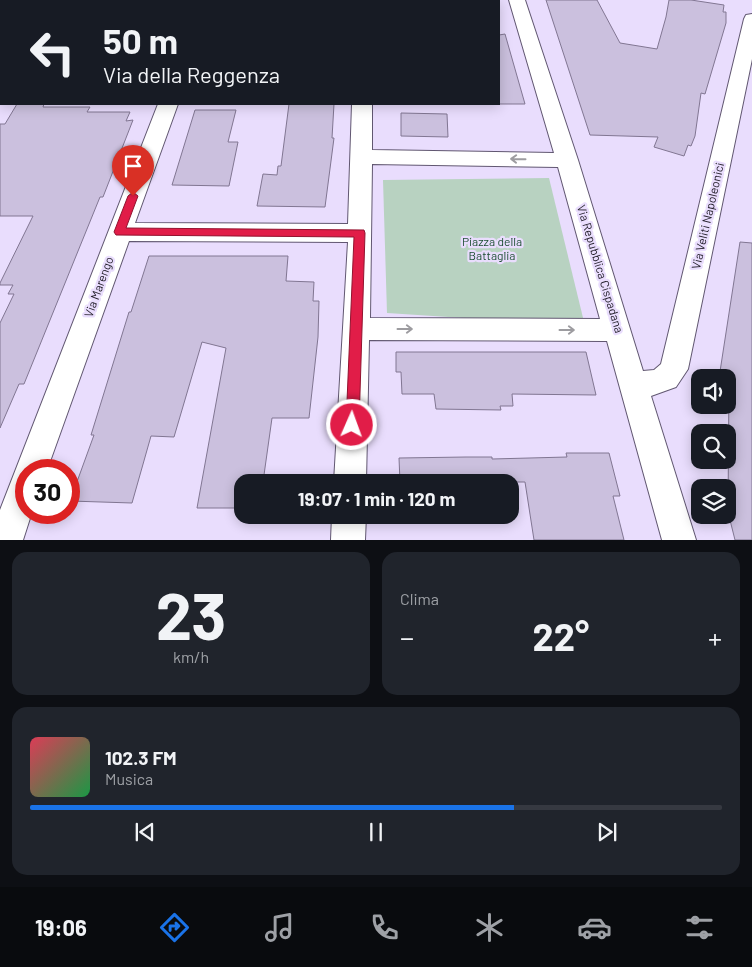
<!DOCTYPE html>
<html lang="it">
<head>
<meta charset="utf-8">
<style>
  :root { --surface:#171b24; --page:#20242c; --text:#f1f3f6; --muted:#9ea1a6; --line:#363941; --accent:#1a73e8 }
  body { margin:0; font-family:Barlow,sans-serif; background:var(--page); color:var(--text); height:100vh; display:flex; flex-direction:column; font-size:19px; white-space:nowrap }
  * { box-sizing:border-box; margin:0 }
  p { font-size:16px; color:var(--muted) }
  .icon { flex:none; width:28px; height:28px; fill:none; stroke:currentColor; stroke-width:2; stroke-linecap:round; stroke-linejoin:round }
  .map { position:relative; height:540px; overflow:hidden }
  .drawer { display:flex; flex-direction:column; gap:12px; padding:12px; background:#0d0f14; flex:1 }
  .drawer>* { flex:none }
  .top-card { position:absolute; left:0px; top:0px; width:500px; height:105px; box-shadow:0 2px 12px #0003; background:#171b24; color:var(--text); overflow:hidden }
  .tools { position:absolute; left:691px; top:369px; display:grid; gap:10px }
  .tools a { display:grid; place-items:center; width:45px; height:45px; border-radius:10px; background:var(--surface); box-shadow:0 2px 12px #0003; font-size:25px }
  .speed { position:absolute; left:15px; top:459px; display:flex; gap:10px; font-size:25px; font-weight:700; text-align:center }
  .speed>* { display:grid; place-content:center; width:65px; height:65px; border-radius:50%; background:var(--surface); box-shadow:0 2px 12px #0003; line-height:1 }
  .speed .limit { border:8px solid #d22; background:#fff; color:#111 }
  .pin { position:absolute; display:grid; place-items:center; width:42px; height:42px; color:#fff; margin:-51px -21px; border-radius:50% 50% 50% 0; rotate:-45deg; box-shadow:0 0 5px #0007 }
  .pin .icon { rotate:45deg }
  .me { position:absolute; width:55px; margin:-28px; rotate:2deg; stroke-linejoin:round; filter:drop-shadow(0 0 4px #0008) }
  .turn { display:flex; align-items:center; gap:18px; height:105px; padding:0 20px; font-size:22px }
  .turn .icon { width:65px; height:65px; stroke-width:2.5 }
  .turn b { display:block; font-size:35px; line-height:42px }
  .big { font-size:38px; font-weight:700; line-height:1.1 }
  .drawer .card { flex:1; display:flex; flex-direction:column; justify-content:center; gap:8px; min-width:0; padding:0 18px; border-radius:15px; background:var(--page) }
  .drawer .dial { align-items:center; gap:0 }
  .dial b { font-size:65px; line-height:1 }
  .song { display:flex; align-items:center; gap:15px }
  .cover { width:60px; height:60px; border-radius:8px; background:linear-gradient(135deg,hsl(350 70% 55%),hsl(140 70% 35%)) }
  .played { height:5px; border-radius:2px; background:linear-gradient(90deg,var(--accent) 70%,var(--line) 70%) }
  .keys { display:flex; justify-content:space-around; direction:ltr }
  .heat { display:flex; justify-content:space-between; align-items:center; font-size:28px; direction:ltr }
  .drawer .tiles { flex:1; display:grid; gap:12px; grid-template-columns:1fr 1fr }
  .card:last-child { grid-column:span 2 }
  .trip { position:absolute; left:234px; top:474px; width:285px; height:50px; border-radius:15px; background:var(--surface); box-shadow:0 2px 12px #0003; font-weight:700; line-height:50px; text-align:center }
  .tab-bar { display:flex; height:80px; justify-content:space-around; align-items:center; background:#090b0e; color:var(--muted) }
  .tab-bar .icon { width:35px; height:35px }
  .tab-bar .selected { color:var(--accent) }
  .tab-bar b { font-size:22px; color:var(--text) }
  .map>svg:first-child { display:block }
</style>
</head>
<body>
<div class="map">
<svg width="752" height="540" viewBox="0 0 752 540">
  <rect width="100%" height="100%" fill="#e9ddfd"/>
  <path fill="#b8d2c1" d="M549 178 585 326 387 313 383 180Z"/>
  <path fill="#cbc0de" stroke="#817692" d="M546 0H597L620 43 657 49 666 17 669 0H691L724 5 723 12H726V23L705 94 701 93 695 136 691 146 688 145 684 156 654 147 658 137 590 135Z
    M505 34 525 104H499V35Z
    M17 104H44L43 107H90L87 112H130L126 121 133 120 103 197H100L24 384H19L0 428V323L14 294H8L13 285H0V283L33 216H0V124H5Z
    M289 104H334L332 138H334L325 207 257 206 263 174 277 175 278 166H281Z
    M195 110H236L228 142H238L229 186 172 185Z
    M401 113 447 114 448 137 401 136Z
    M740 242 752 243V540H735L728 512 729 378H719Z
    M149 256H288L286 281 314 282 313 301H319L318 337 309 418H272L263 482H242V508H197L226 348 202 342 174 437 151 436 132 503 70 501 94 435H91L129 312H131Z
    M396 352H586L596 395 512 394 513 406H500L501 410 436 409 434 394H402L401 372H396Z
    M566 453H609L620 496H613L624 540H534L525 482H400L399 458 466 457H492V459L567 457Z"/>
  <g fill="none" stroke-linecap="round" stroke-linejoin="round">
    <g stroke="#615771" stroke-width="2">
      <path id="minor" d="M198 0H214V1H198Z
        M358 0H374V1H358Z
        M509 0H525L578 160 643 371 654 370 661 364 744 19 746 15 752 14V59L688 369 676 387 651 396 696 540H662L607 341 369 340 366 482H334L348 242 129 241 47 470H26V512H32L23 540H0V510L158 104H178L135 223 348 224 352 104H372V150L554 153ZM372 164 558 167 600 319 370 318Z
        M332 515H366L365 540H331Z"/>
    </g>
    <g stroke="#927eb0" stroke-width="29">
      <path id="primary" d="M36 1 37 0
        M0 55 1 54"/>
    </g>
    <use href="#minor" fill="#fff" fill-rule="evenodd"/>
    <use href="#primary" stroke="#e0cffa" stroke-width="28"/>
  </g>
  <defs><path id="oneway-shaft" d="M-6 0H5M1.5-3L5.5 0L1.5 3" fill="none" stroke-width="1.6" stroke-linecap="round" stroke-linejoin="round" transform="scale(1.25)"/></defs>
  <g stroke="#9d9ca0">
    <use href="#oneway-shaft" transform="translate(518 159) rotate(-179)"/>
    <use href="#oneway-shaft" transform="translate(405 329)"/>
    <use href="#oneway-shaft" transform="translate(567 330)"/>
  </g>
  <path fill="#e11d48" stroke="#92132f" d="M133 192 138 196 126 228 364 230 365 233 359 425 357 430 352 431 348 430 346 425 354 237 116 235 114 232 128 196Z"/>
  <g text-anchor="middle" stroke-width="4.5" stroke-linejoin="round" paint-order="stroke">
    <g font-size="12" fill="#26222d" stroke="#e9ddfd">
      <text transform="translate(708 216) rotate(-77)" y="4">Via Veliti Napoleonici</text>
      <text transform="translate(600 269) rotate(73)" y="4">Via Repubblica Cispadana</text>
      <text transform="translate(99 287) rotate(-70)" y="4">Via Marengo</text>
    </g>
    <g font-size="12" fill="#1c4e32" stroke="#e9ddfd">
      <text x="492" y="246">Piazza della<tspan x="492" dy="14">Battaglia</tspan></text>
    </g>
  </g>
</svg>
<div class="tools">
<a><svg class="icon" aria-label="sound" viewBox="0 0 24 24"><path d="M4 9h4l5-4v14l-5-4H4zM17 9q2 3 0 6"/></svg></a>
<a><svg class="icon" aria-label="search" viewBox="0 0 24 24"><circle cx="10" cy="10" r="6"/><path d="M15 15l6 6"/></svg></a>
<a><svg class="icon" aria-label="layers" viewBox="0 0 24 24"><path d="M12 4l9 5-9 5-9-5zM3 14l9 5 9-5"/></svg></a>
</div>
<div class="speed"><div class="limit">30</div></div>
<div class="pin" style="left:133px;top:196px;background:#d93025"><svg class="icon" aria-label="arrive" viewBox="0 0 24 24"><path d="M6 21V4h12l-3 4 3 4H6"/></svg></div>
<svg class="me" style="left:352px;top:425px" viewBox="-20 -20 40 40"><circle r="17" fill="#e11d48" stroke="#fff" stroke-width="3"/><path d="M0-11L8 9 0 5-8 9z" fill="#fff"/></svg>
<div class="trip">19:07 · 1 min · 120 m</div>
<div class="top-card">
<div class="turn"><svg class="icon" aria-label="left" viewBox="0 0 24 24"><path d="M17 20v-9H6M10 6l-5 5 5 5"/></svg><div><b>50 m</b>Via della Reggenza</div></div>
</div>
</div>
<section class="drawer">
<div class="tiles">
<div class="card dial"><b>23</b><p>km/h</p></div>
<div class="card"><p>Clima</p>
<div class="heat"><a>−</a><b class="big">22°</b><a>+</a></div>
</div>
<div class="card">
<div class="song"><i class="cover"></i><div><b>102.3 FM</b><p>Musica</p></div></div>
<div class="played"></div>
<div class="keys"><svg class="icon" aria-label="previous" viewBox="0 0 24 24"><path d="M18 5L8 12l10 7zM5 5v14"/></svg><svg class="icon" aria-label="pause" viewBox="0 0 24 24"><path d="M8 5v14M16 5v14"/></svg><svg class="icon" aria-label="next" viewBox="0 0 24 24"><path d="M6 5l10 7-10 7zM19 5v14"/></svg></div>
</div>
</div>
</section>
<nav class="tab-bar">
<b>19:06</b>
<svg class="icon selected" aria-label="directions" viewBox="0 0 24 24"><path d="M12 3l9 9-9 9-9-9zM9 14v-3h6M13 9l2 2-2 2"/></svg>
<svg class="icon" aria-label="music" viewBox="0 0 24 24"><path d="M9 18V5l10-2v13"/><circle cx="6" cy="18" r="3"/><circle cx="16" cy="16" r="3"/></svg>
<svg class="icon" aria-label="phone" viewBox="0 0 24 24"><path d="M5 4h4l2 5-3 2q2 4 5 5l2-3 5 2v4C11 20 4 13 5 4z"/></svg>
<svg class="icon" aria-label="climate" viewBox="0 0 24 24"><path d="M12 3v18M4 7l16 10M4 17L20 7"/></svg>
<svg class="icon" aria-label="car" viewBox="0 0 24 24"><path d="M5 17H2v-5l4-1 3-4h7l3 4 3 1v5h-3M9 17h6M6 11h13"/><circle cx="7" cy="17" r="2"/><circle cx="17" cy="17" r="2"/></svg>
<svg class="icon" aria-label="filters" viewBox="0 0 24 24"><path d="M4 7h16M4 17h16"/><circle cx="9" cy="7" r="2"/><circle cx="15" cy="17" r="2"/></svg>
</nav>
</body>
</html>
